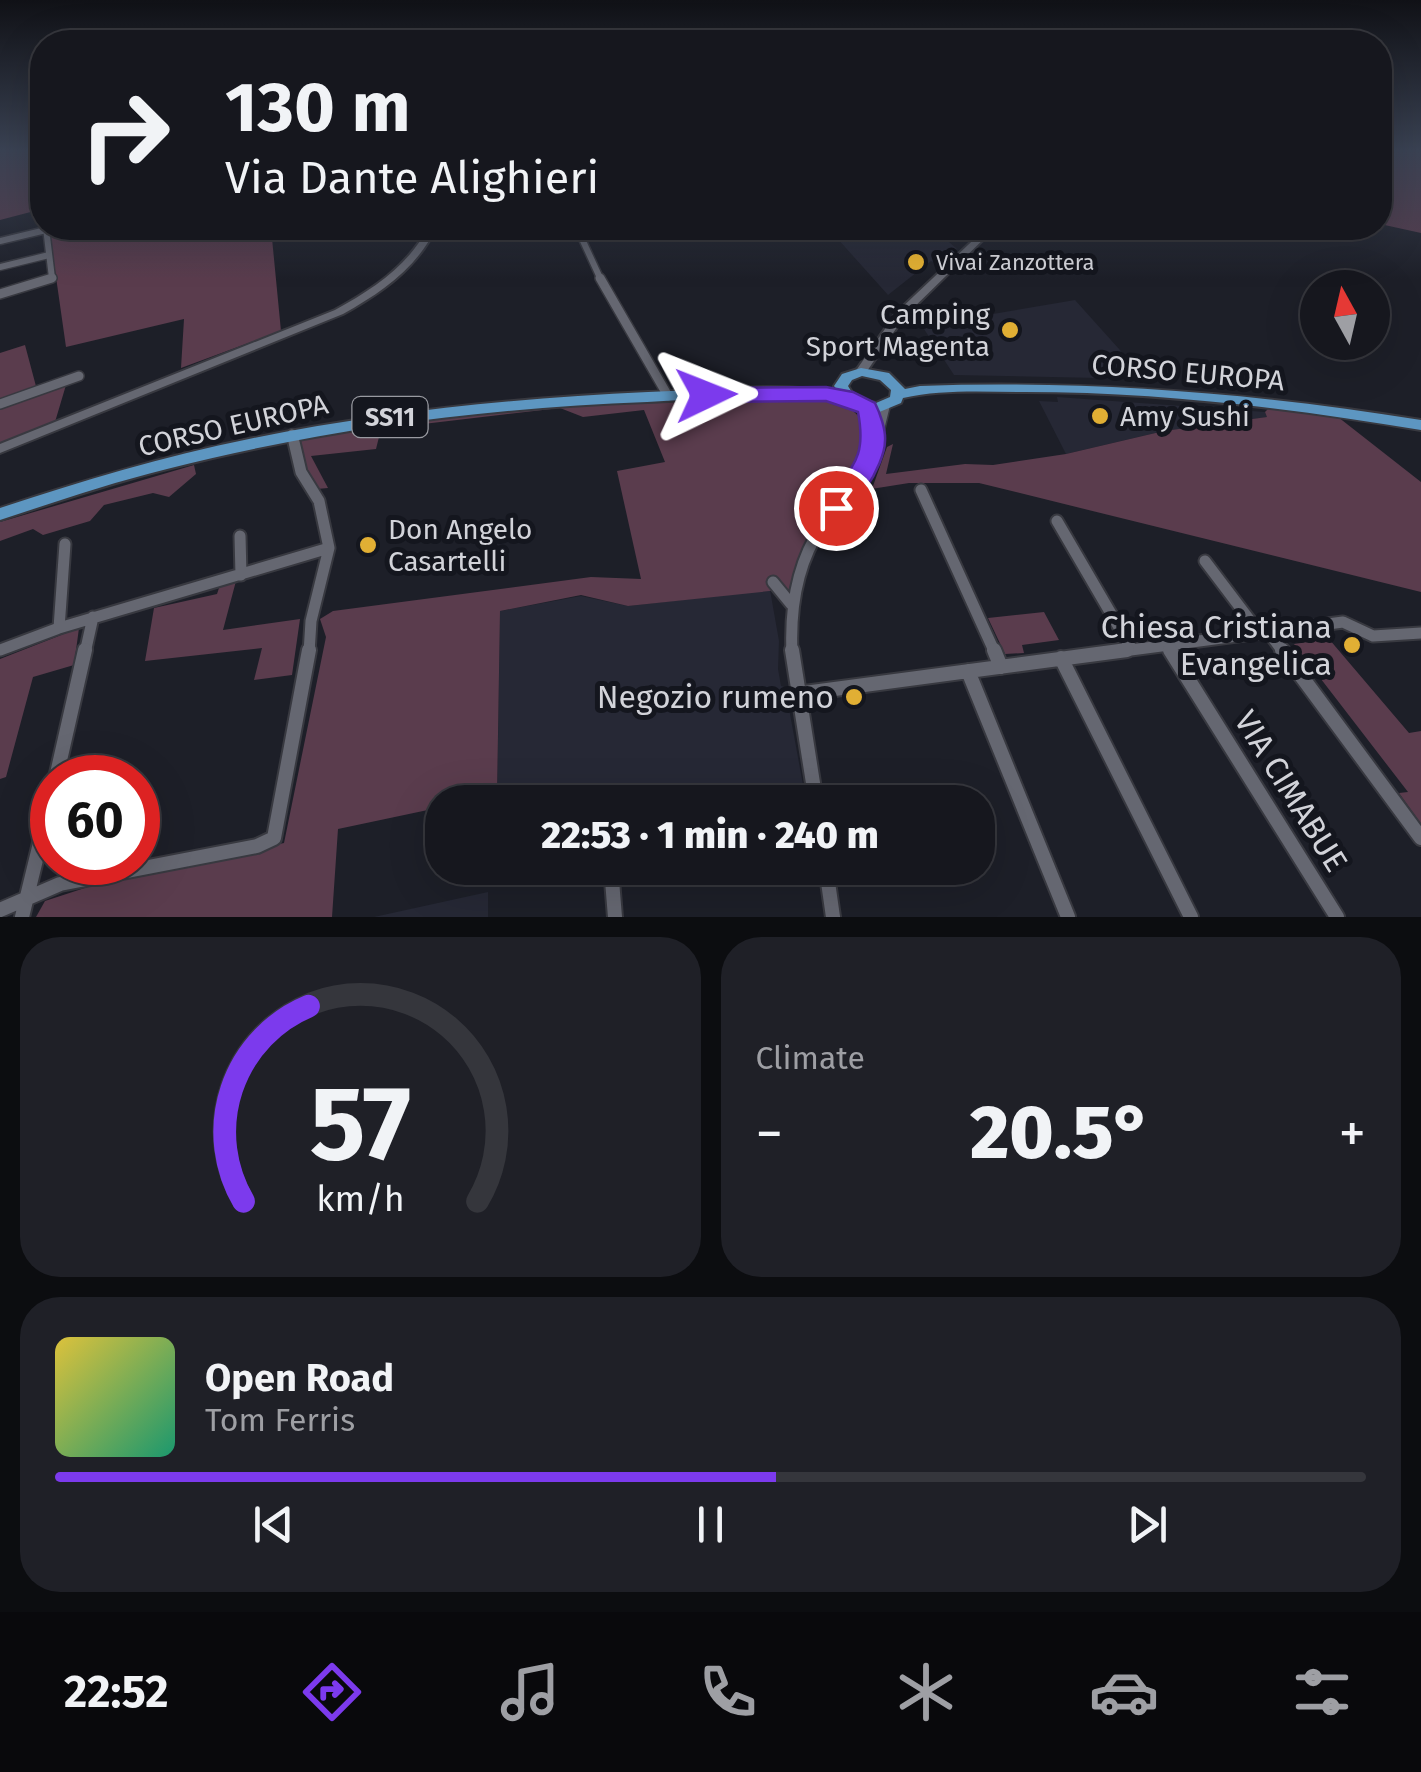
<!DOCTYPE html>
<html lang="en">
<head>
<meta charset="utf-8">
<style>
  :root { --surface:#16171e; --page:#1f2027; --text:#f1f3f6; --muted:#9e9fa4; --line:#35363c; --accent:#7c3aed }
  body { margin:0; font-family:"Fira Sans",sans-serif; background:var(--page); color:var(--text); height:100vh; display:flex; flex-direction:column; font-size:38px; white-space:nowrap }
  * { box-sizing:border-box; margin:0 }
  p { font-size:32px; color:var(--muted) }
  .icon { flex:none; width:55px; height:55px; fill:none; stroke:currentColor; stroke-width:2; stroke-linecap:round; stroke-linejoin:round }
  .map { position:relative; height:917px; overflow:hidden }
  .side { display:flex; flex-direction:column; gap:20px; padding:20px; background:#0c0d10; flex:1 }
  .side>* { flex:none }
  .guide { position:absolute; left:30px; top:30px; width:1362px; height:210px; border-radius:40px; box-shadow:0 10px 40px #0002,0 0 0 2px var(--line); background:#16171e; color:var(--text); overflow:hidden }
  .needle { width:65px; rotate:352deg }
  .controls { position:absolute; left:1300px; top:270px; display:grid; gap:20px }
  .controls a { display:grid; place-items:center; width:90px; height:90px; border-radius:50%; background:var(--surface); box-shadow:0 10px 40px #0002,0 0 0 2px var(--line); font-size:50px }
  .speed { position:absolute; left:30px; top:755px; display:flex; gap:20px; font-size:50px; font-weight:700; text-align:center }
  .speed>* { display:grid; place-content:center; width:130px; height:130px; border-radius:50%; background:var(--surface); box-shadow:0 10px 40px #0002,0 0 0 2px var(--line); line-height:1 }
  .speed .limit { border:15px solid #d22; background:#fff; color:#111 }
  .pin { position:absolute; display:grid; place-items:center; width:85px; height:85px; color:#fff; margin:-42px; border:5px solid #fff; border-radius:50%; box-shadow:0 2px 10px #0007 }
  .me { position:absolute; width:110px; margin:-55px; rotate:88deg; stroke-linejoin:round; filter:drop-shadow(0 0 8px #0008) }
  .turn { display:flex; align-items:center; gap:35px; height:210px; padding:0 30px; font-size:45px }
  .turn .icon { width:130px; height:130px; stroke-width:2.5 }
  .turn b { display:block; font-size:70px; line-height:85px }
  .big { font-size:75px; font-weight:800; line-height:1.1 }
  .side .widget { flex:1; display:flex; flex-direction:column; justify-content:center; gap:15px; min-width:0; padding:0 35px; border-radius:40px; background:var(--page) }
  .side .dial { align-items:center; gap:0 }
  .dial svg { height:260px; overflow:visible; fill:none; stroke:var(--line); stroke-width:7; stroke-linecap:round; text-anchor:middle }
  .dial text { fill:var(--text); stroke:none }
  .song { display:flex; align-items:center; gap:30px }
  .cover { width:120px; height:120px; border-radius:15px; background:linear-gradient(135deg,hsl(50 70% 55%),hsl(160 70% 35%)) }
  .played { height:10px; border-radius:5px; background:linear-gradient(90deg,var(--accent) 55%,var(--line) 55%) }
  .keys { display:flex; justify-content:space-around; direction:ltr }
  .heat { display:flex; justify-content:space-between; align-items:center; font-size:55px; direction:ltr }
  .side .tiles { flex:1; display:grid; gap:20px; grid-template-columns:1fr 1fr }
  .widget:last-child { grid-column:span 2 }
  .trip { position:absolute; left:425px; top:785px; width:570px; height:100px; border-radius:40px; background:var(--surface); box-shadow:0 10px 40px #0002,0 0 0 2px var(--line); font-weight:800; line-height:100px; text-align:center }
  .dock { display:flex; height:160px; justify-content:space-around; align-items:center; background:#09090c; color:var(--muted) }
  .dock .icon { width:70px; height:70px }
  .dock .active { color:var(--accent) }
  .dock b { font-size:45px; color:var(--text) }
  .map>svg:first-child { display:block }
</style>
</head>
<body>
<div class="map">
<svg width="1421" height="917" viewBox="0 0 1421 917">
  <rect width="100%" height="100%" fill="#1d1f28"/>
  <path fill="#262835" d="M828 228H933L957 249 942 266 931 261 888 295Z
    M1075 300 1146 379 954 375 922 326Z
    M1057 397 1265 412 1268 417 1164 431 1066 454 1039 401 1058 402Z
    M770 590 779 641 778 669 781 686 785 687 804 790 714 802H497L500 611 581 596 628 606Z
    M488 892V917H374Z"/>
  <path fill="#5a3c4d" d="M0 150H42V209L0 220Z
    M1380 150H1421V233L1380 224Z
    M49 228H271L281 331 181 368 184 319 66 347Z
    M25 345 37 390 0 402V353Z
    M66 385 55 422 0 443V407Z
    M824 399C865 407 881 437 857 474 844 494 824 510 812 530 801 547 796 570 789 589L628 606 581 595 500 611 497 796 442 802V807L338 829 332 917H36L45 901 97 884 284 843 326 637 320 619 333 611 591 577 641 579 617 471 665 462 644 410 583 417 560 408 381 429 376 449 311 456 328 488 317 489 306 473 296 442 300 439 433 417 578 404Z
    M1269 408 1338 417 1421 482V592L979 483H909L865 490 873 486 887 447 893 444 886 474 965 464 993 465 1066 454 1164 431 1267 417 1265 412Z
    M194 465 196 474 169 497 153 493 104 505 90 521 43 535 33 529 0 541V522Z
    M236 581 223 630 300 619 292 675 254 680 262 648 145 661 154 608 217 594 219 588Z
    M1044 612 1059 640 1022 645 1024 653 1005 654 988 618Z
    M79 628 74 665 33 677 6 777 0 779V659Z
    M1329 639 1409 733 1421 731V824L1399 793 1408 792 1294 644Z"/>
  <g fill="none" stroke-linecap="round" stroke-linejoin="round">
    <g stroke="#383940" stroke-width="9">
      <path id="minor-far3" d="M577 228 601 280
        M0 241 46 230
        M0 267 49 255
        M44 280 52 278 46 228"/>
    </g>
    <g stroke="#383940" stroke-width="12">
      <path id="minor-far2" d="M600 278 668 396
        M0 294 52 278
        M0 404 79 376
        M867 408 874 436
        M292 434 294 444
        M876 444 885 407"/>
    </g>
    <g stroke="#383940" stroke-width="15">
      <path id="minor-far1" d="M294 442 301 472 319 501 329 548 311 621 309 653
        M921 490 995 653
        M1057 521 1131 648
        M240 536 241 575
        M1205 561 1258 631
        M773 582 791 604
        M59 628 65 544
        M1267 630 1284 653
        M1166 644 1172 653
        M0 650 59 628 329 548
        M85 653 93 617
        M792 653C790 610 797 563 822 526 842 497 865 476 877 442
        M1108 653 1343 622 1373 636 1421 633"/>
    </g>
    <g stroke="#383940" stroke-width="18">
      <path id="minor" d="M792 650 816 802
        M994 650 1001 667
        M1170 650 1337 917
        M1282 650 1421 838
        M1061 658 1191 917
        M968 671 1068 917
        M797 694 1127 650
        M56 778 85 650
        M760 802 816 796
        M611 868 615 917
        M826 868 833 917
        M0 910 60 884 257 846 274 838 309 650
        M22 917 52 794"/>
    </g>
    <g stroke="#383940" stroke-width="4">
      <path id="tertiary" d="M428 228H436C416 269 382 292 343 314L0 453V444L335 310C373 289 407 267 428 228Z
        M986 228H995L904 317 865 374H857L855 372 896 313Z"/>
    </g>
    <g stroke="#383940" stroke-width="4">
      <path id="primary" d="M861 368 889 373 905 389 920 386C1089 380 1254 393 1421 420V430C1290 408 1158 392 1025 392 985 392 942 389 903 398L901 403 877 413 846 405 844 401C779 392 712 399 647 402 485 408 324 429 167 469 110 483 55 502 0 520V508C82 481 164 456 249 439 380 412 514 398 648 392 711 390 775 383 838 391L834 386 842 374ZM862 376 880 380 891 390 890 397 876 403 856 399 848 386 852 380Z"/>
    </g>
    <use href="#minor-far3" stroke="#656771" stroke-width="6"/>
    <use href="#minor-far2" stroke="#656771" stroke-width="9"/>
    <use href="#minor-far1" stroke="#656771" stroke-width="11"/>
    <use href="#minor" stroke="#656771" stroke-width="14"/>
    <use href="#tertiary" fill="#656771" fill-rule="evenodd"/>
    <use href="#primary" fill="#5d96c1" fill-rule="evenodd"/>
  </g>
  <linearGradient id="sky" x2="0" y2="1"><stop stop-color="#101116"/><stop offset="0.54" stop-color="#3a4253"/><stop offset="1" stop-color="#3a4253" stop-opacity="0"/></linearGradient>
  <rect width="1421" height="279" fill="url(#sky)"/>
  <path fill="#7c3aed" stroke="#51269a" stroke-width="2.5" d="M826 387 853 392 875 403C880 413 886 430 885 441 885 464 852 522 827 514L823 508C847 467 868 465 858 412L826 401 706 402 695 395 706 388Z"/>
  <g fill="#e1af34" stroke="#14161e" stroke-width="4">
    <circle cx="916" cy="262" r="10"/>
    <circle cx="1010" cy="330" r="10"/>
    <circle cx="1100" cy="416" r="10"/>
    <circle cx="368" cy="545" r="10"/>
    <circle cx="1352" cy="645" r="10"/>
    <circle cx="854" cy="697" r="10"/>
  </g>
  <g text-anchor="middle" stroke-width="10" stroke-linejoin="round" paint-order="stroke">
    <g font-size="22" fill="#d2d3d9" stroke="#14161e" text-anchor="start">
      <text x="936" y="270">Vivai Zanzottera</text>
    </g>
    <rect fill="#14161e" stroke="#999aa1" stroke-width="2.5" x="352.5" y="397" width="75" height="40" rx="8"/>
    <g font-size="25" font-weight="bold" fill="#d2d3d9">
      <text x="390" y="426">SS11</text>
    </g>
    <g font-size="28" fill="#d2d3d9" stroke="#14161e" text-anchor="start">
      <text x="990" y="324" text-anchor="end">Camping<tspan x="990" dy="32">Sport Magenta</tspan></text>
      <text x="1120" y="426">Amy Sushi</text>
      <text x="388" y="539">Don Angelo<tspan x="388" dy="32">Casartelli</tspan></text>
    </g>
    <g font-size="28" fill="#d2d3d9" stroke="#14161e">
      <text transform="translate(1188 372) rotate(5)" y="10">CORSO EUROPA</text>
      <text transform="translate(233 425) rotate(-13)" y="10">CORSO EUROPA</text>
    </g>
    <g font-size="32" fill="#d2d3d9" stroke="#14161e" text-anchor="end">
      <text x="1332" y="638">Chiesa Cristiana<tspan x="1332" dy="37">Evangelica</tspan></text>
      <text x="834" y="708">Negozio rumeno</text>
    </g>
    <g font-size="32" fill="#d2d3d9" stroke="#14161e">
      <text transform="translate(1291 791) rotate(58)" y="11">VIA CIMABUE</text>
    </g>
  </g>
</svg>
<div class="controls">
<a><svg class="needle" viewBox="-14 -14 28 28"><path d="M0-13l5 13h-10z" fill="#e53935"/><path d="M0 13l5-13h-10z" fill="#9e9fa4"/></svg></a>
</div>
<div class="speed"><div class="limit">60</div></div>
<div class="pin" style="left:836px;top:508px;background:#d93025"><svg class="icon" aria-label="arrive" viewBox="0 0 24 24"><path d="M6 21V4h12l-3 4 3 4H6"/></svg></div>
<svg class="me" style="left:706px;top:395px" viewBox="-20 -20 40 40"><path d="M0-17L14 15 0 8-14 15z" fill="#7c3aed" stroke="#fff" stroke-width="4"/></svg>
<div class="trip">22:53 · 1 min · 240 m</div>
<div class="guide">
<div class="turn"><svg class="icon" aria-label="right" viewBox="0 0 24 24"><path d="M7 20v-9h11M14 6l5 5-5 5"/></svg><div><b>130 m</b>Via Dante Alighieri</div></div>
</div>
</div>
<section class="side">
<div class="tiles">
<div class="widget dial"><svg viewBox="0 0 100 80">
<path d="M14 69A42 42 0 1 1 86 69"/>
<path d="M14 69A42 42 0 0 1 34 9" stroke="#7c3aed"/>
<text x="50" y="56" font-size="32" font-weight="700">57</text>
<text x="50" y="72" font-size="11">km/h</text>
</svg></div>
<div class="widget"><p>Climate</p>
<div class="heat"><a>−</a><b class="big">20.5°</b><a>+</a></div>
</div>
<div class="widget">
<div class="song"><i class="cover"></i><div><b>Open Road</b><p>Tom Ferris</p></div></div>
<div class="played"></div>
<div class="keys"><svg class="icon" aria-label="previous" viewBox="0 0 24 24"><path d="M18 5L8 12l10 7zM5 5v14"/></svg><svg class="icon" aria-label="pause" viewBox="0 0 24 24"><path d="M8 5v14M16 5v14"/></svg><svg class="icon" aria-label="next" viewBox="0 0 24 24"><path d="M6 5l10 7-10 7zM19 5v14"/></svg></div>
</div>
</div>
</section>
<nav class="dock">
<b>22:52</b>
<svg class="icon active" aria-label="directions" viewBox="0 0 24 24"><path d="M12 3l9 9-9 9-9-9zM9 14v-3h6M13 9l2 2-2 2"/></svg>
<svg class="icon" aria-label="music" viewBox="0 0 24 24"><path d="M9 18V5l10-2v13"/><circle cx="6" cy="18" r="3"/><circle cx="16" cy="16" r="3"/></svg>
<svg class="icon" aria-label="phone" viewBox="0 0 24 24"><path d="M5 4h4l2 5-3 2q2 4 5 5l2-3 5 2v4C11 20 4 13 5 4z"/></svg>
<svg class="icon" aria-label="climate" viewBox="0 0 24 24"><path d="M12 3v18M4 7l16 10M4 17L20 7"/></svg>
<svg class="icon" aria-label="car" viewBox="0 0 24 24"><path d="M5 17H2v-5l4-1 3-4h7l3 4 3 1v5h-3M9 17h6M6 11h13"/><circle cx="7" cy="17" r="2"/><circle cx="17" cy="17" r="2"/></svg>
<svg class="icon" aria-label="filters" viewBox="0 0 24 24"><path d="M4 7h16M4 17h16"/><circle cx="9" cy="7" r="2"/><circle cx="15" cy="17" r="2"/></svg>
</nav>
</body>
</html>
